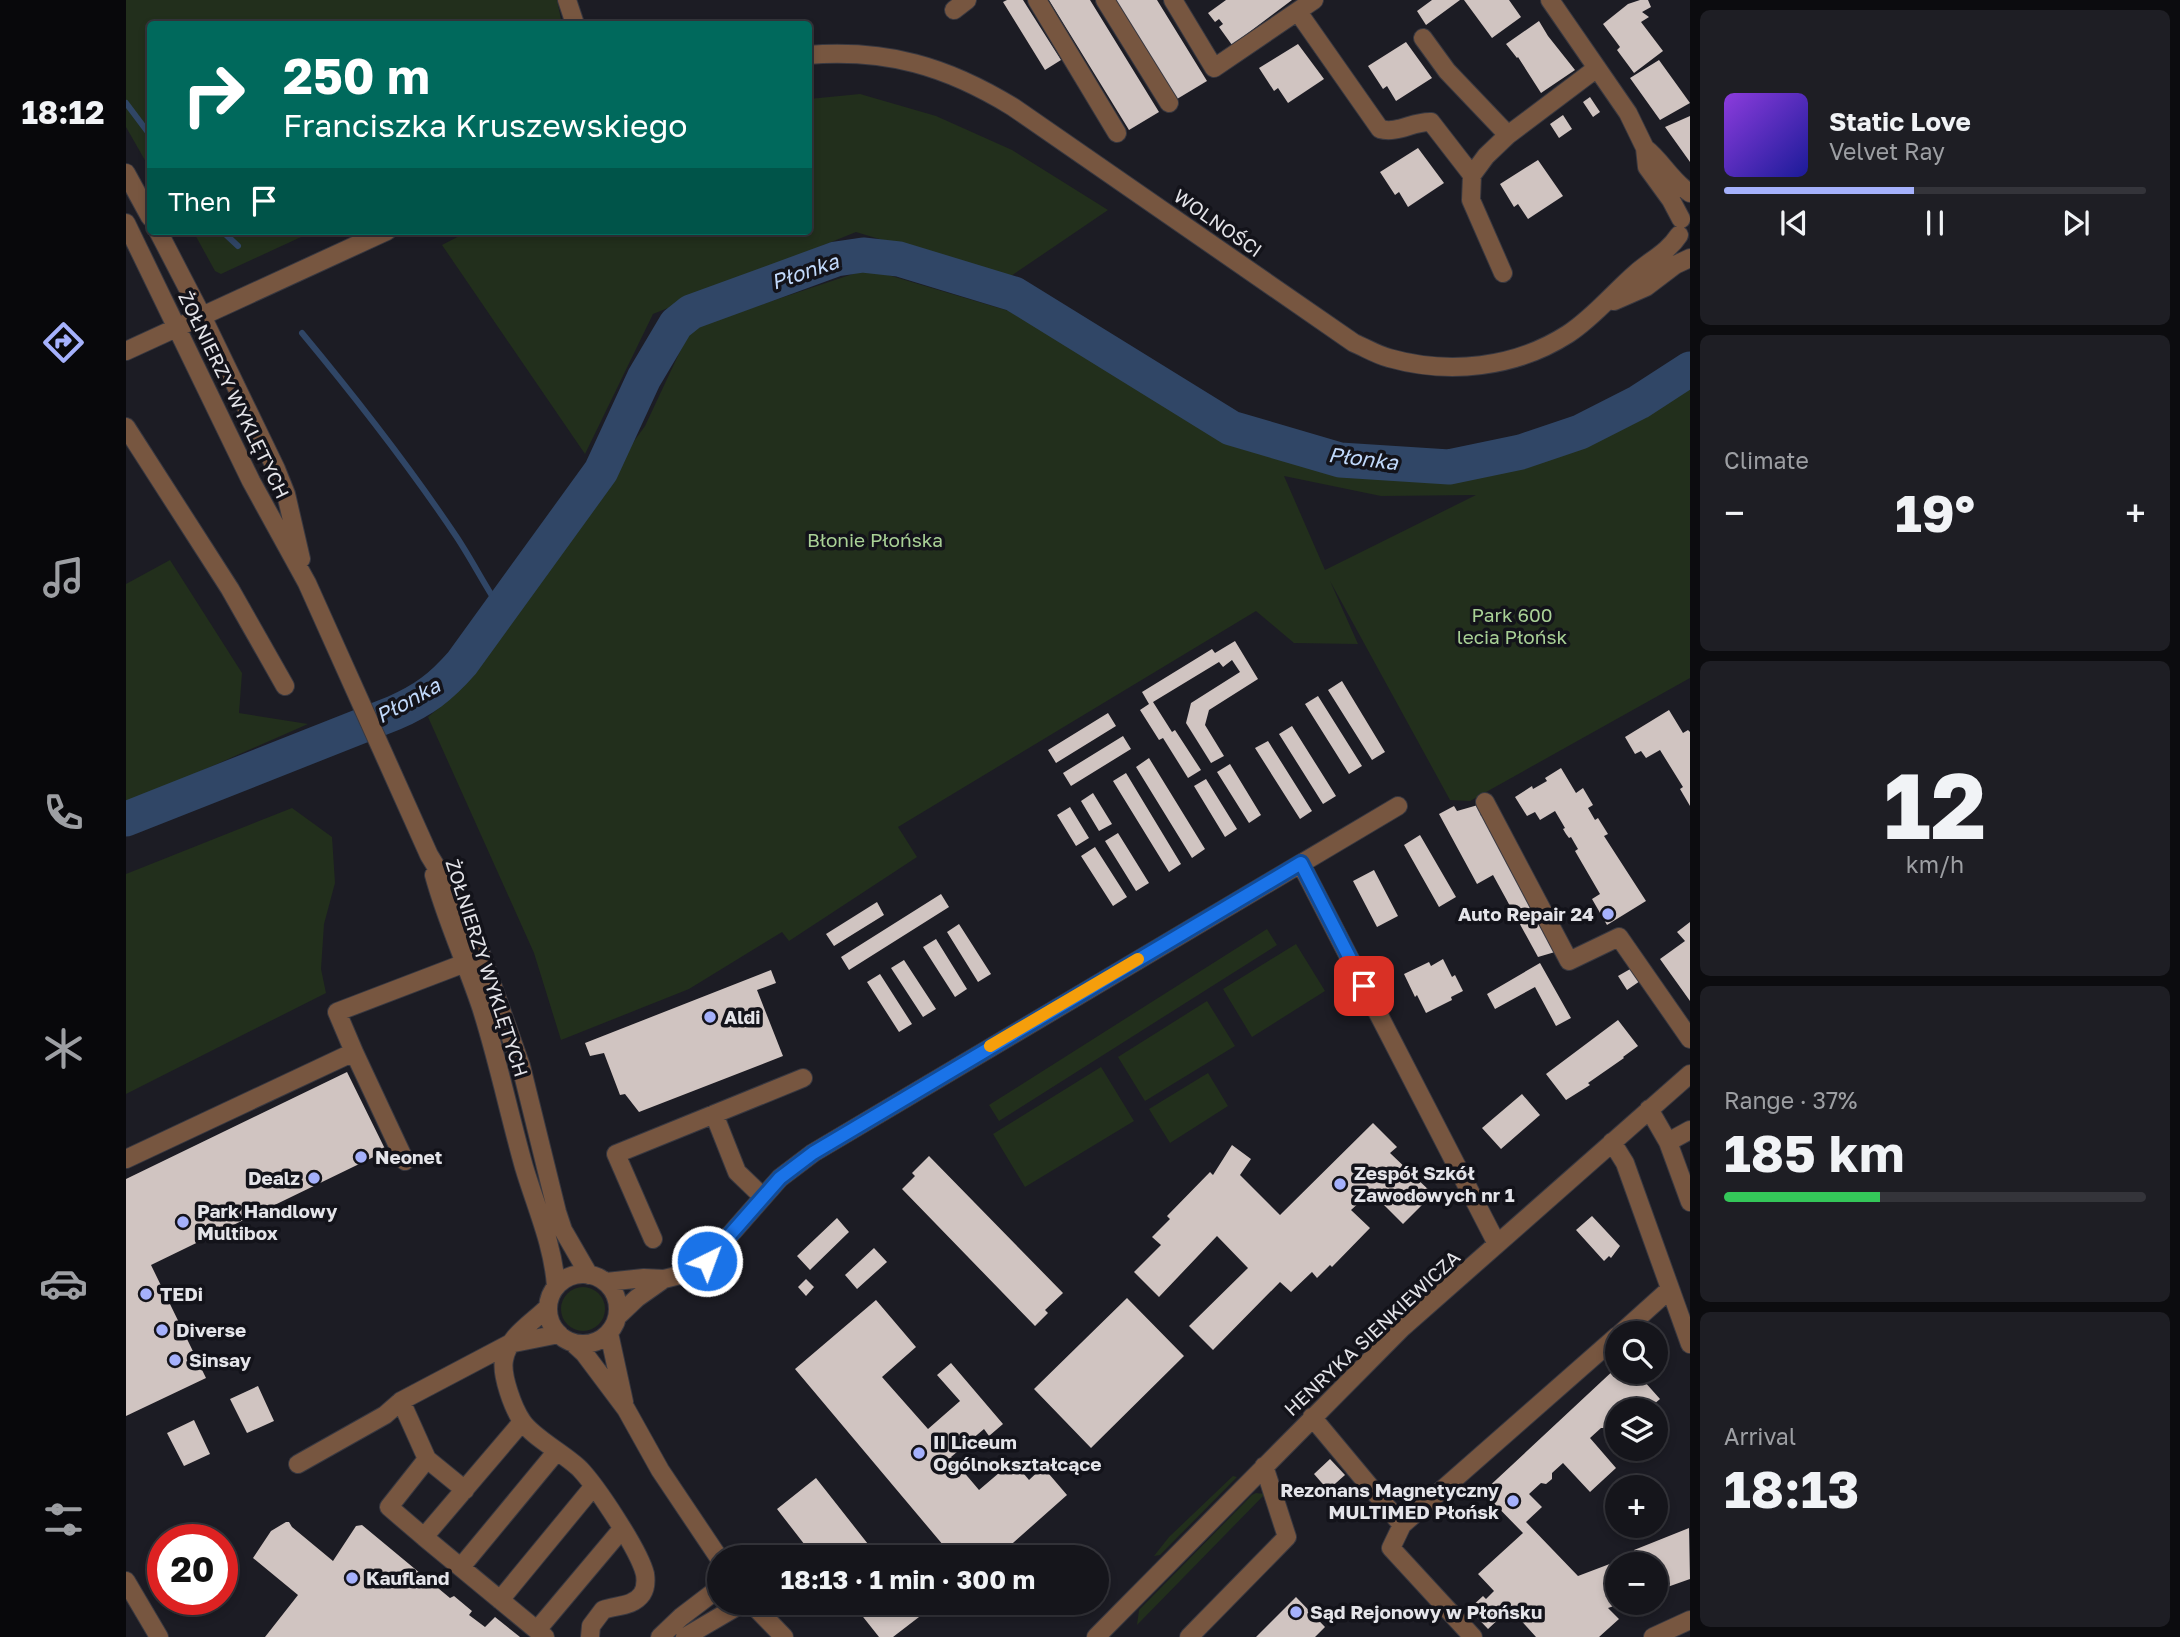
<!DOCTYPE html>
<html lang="en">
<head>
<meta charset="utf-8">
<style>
  :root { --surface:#15151b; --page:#1e1e24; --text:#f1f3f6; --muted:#9d9fa3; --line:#34343a; --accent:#a5b1fc }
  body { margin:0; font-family:"Golos Text",sans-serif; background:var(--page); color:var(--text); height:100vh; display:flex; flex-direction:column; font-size:26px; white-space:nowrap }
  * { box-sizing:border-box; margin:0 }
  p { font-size:23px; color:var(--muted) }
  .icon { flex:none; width:38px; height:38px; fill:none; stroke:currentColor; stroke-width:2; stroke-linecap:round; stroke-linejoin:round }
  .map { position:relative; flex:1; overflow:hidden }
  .panel { display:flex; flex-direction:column; gap:10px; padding:10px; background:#0c0c0f; width:490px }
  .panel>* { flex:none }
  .hud { position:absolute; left:21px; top:21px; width:665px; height:214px; border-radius:7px; box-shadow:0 4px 10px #0003,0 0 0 2px var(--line); background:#00695c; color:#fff; overflow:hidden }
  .fabs { position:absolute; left:1479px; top:1321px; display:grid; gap:14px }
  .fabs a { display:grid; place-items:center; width:63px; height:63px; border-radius:50%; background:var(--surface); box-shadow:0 4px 10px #0003,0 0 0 2px var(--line); font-size:35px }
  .speed { position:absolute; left:21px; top:1524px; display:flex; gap:14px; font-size:35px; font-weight:700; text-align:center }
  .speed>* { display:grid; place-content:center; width:91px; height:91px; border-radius:50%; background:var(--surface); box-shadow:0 4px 10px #0003,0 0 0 2px var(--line); line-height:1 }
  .speed .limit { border:10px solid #d22; background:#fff; color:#111 }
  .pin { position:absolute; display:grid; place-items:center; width:60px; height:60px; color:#fff; margin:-30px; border-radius:14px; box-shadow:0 4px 10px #0006 }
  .me { position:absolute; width:77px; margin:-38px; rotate:42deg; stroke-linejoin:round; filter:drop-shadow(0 0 5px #0008) }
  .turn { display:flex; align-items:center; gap:24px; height:147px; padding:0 21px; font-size:32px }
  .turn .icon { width:91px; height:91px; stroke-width:2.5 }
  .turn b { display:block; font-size:49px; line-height:60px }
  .then { display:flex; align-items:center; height:66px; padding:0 21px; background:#0003; gap:14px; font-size:26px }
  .big { font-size:52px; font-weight:700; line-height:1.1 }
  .panel .tile { flex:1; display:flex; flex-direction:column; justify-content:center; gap:10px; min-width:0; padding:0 24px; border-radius:10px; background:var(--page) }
  .panel .dial { align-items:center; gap:0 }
  .dial b { font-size:91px; line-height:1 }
  .song { display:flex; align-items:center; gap:21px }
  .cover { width:84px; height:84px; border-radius:10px; background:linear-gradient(135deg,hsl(270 70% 55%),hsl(240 70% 35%)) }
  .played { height:7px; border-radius:4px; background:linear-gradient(90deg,var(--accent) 45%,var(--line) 45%) }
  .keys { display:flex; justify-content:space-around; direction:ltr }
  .heat { display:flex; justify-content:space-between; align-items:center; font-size:38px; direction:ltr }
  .charge { height:10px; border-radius:5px; background:linear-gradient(90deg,#34c759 37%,var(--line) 0) }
  .trip { position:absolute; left:581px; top:1545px; width:402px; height:70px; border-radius:35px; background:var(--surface); box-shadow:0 4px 10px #0003,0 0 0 2px var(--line); font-weight:700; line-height:70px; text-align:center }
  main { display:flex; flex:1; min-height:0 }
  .tabs { display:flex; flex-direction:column; width:126px; justify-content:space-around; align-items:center; background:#08080b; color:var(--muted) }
  .tabs .icon { width:49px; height:49px }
  .tabs .active { color:var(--accent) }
  .tabs b { font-size:32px; color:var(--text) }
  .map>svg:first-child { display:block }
</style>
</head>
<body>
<main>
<nav class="tabs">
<b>18:12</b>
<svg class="icon active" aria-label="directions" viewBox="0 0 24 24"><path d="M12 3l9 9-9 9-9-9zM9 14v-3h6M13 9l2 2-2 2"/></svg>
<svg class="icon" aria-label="music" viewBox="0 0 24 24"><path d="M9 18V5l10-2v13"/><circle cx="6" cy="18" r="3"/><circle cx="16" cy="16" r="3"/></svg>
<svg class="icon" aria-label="phone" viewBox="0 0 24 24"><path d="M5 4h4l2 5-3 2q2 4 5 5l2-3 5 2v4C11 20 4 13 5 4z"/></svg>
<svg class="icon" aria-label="climate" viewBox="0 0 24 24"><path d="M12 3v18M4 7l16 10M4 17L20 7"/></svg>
<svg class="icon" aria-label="car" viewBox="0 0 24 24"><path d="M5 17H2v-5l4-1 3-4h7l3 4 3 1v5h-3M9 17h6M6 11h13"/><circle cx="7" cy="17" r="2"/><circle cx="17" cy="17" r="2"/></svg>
<svg class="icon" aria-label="filters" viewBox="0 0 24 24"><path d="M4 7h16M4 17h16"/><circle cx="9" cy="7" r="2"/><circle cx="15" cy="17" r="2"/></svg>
</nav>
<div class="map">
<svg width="1564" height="1637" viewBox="0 0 1564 1637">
  <rect width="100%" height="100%" fill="#1c1c24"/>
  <path fill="#222f1c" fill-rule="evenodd" d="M0 0H431L436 24H24V169L0 127Z
    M734 94 810 116 886 150 982 210 882 278 730 232 527 314 459 454 316 245 343 231H682L683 99Z
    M67 231H188L95 274 89 271Z
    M742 269 883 311 1102 438 1213 467 1323 476 1441 450 1564 389V678L1344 801 1324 800 1204 581 1232 644 1168 643 1130 611 772 827 791 857 663 941 656 932 563 989 435 1040 408 953 302 717 321 701 519 426 565 328ZM1158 476 1255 496 1350 495 1199 570Z
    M44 560 116 673 113 713 182 724 0 804V584Z
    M166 808 206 837 209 883 198 924 195 969 200 993 0 1094V874Z
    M1141 929 1151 945 873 1121 863 1105Z
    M1170 944 1199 991 1126 1037 1097 989Z
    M1081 1001 1109 1046 1019 1101 992 1057Z
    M975 1067 1008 1121 899 1187 867 1134Z
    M1082 1073 1102 1106 1044 1143 1023 1109Z
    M435 1309a22 22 0 1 1 44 0a22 22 0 1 1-44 0Z
    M1107 1476 1111 1477 1034 1555 1028 1556 1043 1537Z
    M1130 1493 1139 1494 1011 1625 1013 1610 1126 1495Z"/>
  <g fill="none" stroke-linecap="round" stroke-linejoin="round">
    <path stroke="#304666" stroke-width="6" d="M0 103 24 135
      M96 231 112 246
      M176 333C230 398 283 466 330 536 346 560 359 586 375 610"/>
    <path stroke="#304666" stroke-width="35" d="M0 819 268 713C298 700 315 687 336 663L475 471 518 378 550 324 565 312 710 259 737 255 773 259 888 294 1105 428 1214 460 1323 467 1395 452 1454 432 1513 402 1564 369"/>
  </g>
  <path fill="#d0c4c1" d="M881 0H897L935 60 919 70 877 2Z
    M923 0H964L1033 112 1003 130Z
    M989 0H1031L1081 81 1051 99Z
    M1100 0H1166L1106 45 1093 27 1097 24 1093 19 1089 22 1082 13Z
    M1306 0H1334L1300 25 1291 11Z
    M1338 0H1383L1395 17 1366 38Z
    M1514 0H1522L1525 7 1516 12 1523 17 1515 22 1537 51 1508 73 1491 50 1494 47 1477 24 1502 4Z
    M1413 21 1422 36 1449 70 1415 93 1392 57 1391 58 1380 44Z
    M1280 42 1306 78 1270 101 1261 86 1257 89 1242 66Z
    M1172 44 1198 79 1162 103 1152 88 1148 91 1133 68Z
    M1533 60 1564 103 1534 120 1504 78Z
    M1464 97 1474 112 1467 117 1457 102Z
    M1437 115 1446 129 1433 138 1424 124Z
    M1564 116V162L1539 127Z
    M1292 148 1318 183 1282 207 1273 192 1269 195 1254 172Z
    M1412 160 1437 196 1402 219 1392 204 1388 207 1374 184Z
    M1109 641 1132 679 1083 710 1079 725 1098 756 1085 763 1060 723 1065 703 1114 672 1106 660 1097 667 1093 662 1027 702 1046 732 1049 730 1075 770 1062 778 1037 738 1033 740 1014 710 1023 704 1016 692 1086 649 1089 653Z
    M1216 681 1259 752 1246 760 1202 690Z
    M1192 696 1236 766 1223 774 1179 704Z
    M1543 710 1557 733 1562 730 1564 732V806L1554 789 1557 787 1534 750 1520 758 1515 751 1509 754 1499 737Z
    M982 713 990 726 930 763 922 750Z
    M1166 726 1210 796 1197 804 1153 734Z
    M997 736 1005 749 945 786 937 773Z
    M1142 741 1186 811 1174 819 1129 748Z
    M1023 758 1079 849 1066 858 1010 767Z
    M1104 764 1135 815 1123 823 1091 772Z
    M1435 768 1450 793 1457 788 1467 805 1462 808 1469 820 1472 818 1482 834 1478 836 1520 901 1481 925 1466 899 1474 894 1449 851 1452 849 1445 837 1443 838 1440 834 1437 829 1439 828 1429 811 1414 820 1409 812 1401 816 1389 797 1406 786 1407 789 1421 781 1419 778Z
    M1000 773 1055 864 1043 872 987 781Z
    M1080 779 1111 829 1099 837 1068 786Z
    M967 793 986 824 973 831 955 801Z
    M1352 805 1355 816 1358 815 1360 824 1362 823 1364 832 1366 831 1373 847H1375L1377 856 1379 855 1381 864 1384 863 1394 888 1397 887 1398 896H1401L1429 952 1412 957 1367 875 1351 884 1313 814 1328 806 1331 811Z
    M944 807 963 838 950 846 931 815Z
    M992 833 1023 883 1010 891 979 841Z
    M1294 835 1330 897 1313 907 1278 845Z
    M969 847 1001 897 987 906 955 856Z
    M1248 870 1272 916 1251 927 1227 881Z
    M815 894 823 907 723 970 715 957Z
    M751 902 758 915 708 946 700 934Z
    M1564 922V1001L1534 959 1559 941 1551 932Z
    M833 924 865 974 852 982 821 932Z
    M810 939 841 989 829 997 797 947Z
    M1317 959 1326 977 1329 975 1337 991 1325 997 1326 1000 1300 1013 1291 995 1289 997 1278 974 1303 962 1305 966Z
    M778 960 810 1009 797 1017 765 968Z
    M1414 963 1445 1018 1430 1026 1409 987 1369 1009 1361 994Z
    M1506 968 1514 981 1501 990 1492 976Z
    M645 970 650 983 631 990 657 1056 513 1112 499 1094 494 1095 478 1053 464 1056 459 1043Z
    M754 974 786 1024 773 1032 741 982Z
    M1492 1020 1512 1046 1497 1057 1498 1058 1462 1083 1464 1085 1440 1100 1420 1074Z
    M221 1072 260 1151 25 1265 80 1378 0 1416V1179Z
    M1396 1094 1414 1115 1375 1149 1356 1128Z
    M1247 1123 1271 1147 1264 1153 1307 1194 1277 1224 1245 1192 1225 1210 1244 1228 1206 1267 1204 1265 1191 1278 1186 1272 1165 1292 1154 1282 1087 1350 1063 1326 1122 1268 1091 1236 1033 1297 1008 1272 1035 1245 1026 1237 1044 1219 1041 1216 1084 1172 1087 1175 1106 1145 1125 1159 1114 1175 1154 1215Z
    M803 1156 937 1293 919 1310 922 1313 909 1326 776 1189 789 1176 786 1173Z
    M1466 1216 1494 1246 1485 1258 1483 1256 1478 1261 1450 1230Z
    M711 1218 723 1232 684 1270 671 1256Z
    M748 1248 761 1262 731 1289 719 1275Z
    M680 1279 688 1287 680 1296 672 1287Z
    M1001 1298 1058 1356 965 1448 908 1389Z
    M750 1300 790 1347 756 1377 802 1429 834 1401 811 1375 825 1363 877 1424 863 1436 858 1429 825 1457 853 1490 887 1461 903 1480 917 1467 941 1495 870 1558H828L669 1369Z
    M1491 1367V1372H1510L1534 1399 1521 1410H1500L1497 1407 1491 1410 1486 1418V1423L1480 1428H1475L1464 1438 1490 1468 1464 1492 1437 1463 1426 1473V1479L1420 1484 1415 1483 1403 1494 1416 1507 1400 1522 1452 1576 1510 1554 1508 1550 1563 1528 1564 1579 1530 1591V1564H1491V1605L1482 1608 1493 1619 1473 1637H1410L1382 1606 1374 1614 1376 1616 1362 1629 1343 1609 1357 1596 1360 1599 1368 1591 1352 1574 1397 1533 1357 1492Z
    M132 1386 148 1421 121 1433 104 1399Z
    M68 1420 84 1454 58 1466 41 1433Z
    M1204 1459 1219 1475 1202 1490 1188 1474Z
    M690 1478 753 1558H689L651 1509Z
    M160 1522H163L166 1527 207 1561 230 1526 236 1525 324 1598 328 1596 346 1611 343 1615 359 1627 369 1617 394 1637H139L172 1595 127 1558 145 1531Z
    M1170 1597 1199 1627 1189 1637H1130Z
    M726 1603H803L806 1607 767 1637H753Z"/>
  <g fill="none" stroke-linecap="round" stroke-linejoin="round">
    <g stroke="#383840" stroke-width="20">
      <path id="minor" d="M441 0 449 24
        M911 0 991 133
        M979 0 1043 103
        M1047 0 1088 68 1188 0
        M1424 0 1502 113 1519 148 1521 167 1545 200 1555 219
        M828 10 841 0
        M1172 12 1254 129C1272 134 1287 121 1305 122L1346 175
        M1297 38 1321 71 1382 135
        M682 55C761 49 820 66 887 107L1228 343C1240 348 1251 355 1263 358 1323 375 1389 368 1442 334 1468 317 1487 293 1510 273 1525 260 1542 252 1553 235
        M1519 148C1536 161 1546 182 1564 193
        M0 173 24 217
        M0 223 125 481 181 583 303 855 331 901 356 956 395 1066 431 1212 437 1230 463 1275
        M32 231 76 316 150 469 160 494 175 559
        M1377 273 1345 200 1346 175 1360 156 1382 135 1471 68
        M1488 301 1520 287 1549 265 1564 258
        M0 351 261 231
        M0 427 104 589 159 686
        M1359 802 1443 961 1493 937 1564 1039
        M1175 864 1371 1244
        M308 875C320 920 340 962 355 1007 372 1060 383 1114 398 1167 410 1207 427 1244 430 1286
        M228 1052 279 1161
        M1523 1109 1542 1142 1564 1202
        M588 1114 611 1172 637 1197
        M1486 1142 1499 1163 1564 1344
        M1542 1142 1564 1130
        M0 1159 228 1052 211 1012 347 960
        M527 1239 490 1154 677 1078
        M422 1309a35 35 0 1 1 70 0a35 35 0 1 1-70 0Z
        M480 1282 518 1278 538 1279 554 1275 581 1261 654 1178 687 1153 1272 806
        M422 1307C406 1323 382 1336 378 1360 375 1375 387 1408 396 1421 406 1437 439 1454 454 1469 471 1487 513 1550 519 1574 520 1581 520 1588 516 1594 507 1607 490 1605 477 1610L465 1626 464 1637
        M492 1316 511 1298 538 1279
        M483 1333 498 1402
        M1494 1334 1544 1289
        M447 1343 458 1353 500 1409 534 1470 593 1558
        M275 1401 301 1459
        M1186 1417 1276 1525 1491 1336
        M396 1422 298 1537 419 1637
        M172 1464 259 1415 275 1401 383 1344 433 1334
        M1276 1525 1265 1548 1347 1637
        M298 1537 263 1507 301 1459 339 1490
        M335 1567 431 1451
        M0 1581 33 1637
        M374 1600 467 1487
        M625 1603 658 1637
        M411 1630 496 1529
        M534 1637 555 1617 593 1588
        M559 1637 617 1603
        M970 1637 1276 1328 1564 1074
        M1063 1637 1161 1537 1138 1466
        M1527 1637 1564 1620"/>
    </g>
    <use href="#minor" stroke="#775640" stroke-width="18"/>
  </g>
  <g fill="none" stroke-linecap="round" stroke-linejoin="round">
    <g stroke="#114b97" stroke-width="18">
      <path id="route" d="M581 1261 654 1178 687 1153 1175 863 1238 986"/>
    </g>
    <use href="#route" stroke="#1a73e8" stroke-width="12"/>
    <path stroke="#f59e0b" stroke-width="12" d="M864 1046 1012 959"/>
  </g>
  <g fill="#a5b1fc" stroke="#13131a" stroke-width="2.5">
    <circle cx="1482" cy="914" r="7"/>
    <circle cx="584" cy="1017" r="7"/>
    <circle cx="235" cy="1157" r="7"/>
    <circle cx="188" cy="1178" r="7"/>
    <circle cx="1214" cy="1184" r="7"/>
    <circle cx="57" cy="1222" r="7"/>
    <circle cx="20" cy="1294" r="7"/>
    <circle cx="36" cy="1330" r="7"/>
    <circle cx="49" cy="1360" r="7"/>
    <circle cx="793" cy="1453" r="7"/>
    <circle cx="1387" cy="1501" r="7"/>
    <circle cx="226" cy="1578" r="7"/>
    <circle cx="1170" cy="1612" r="7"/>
  </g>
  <g text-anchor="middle" stroke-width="7" stroke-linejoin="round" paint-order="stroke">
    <g font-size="19" fill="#e4e4e9" stroke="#13131a">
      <text transform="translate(1092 223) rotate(35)" y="7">WOLNOŚCI</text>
      <text transform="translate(108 395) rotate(64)" y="7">ŻOŁNIERZY WYKLĘTYCH</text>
      <text transform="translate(361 968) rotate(72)" y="7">ŻOŁNIERZY WYKLĘTYCH</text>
      <text transform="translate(1246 1333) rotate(-43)" y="7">HENRYKA SIENKIEWICZA</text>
    </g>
    <g font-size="19" fill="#a9d196" stroke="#13131a">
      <text x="749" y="547">Błonie Płońska</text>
      <text x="1386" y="622">Park 600<tspan x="1386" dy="22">lecia Płońsk</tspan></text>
    </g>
    <g font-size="19" font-weight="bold" fill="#e4e4e9" stroke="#13131a" text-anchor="start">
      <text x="1468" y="921" text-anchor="end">Auto Repair 24</text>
      <text x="598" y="1024">Aldi</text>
      <text x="249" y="1164">Neonet</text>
      <text x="1228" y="1180">Zespół Szkół<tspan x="1228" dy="22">Zawodowych nr 1</tspan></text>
      <text x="174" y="1185" text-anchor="end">Dealz</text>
      <text x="71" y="1218">Park Handlowy<tspan x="71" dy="22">Multibox</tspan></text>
      <text x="34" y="1301">TEDi</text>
      <text x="50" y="1337">Diverse</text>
      <text x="63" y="1367">Sinsay</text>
      <text x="807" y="1449">II Liceum<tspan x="807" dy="22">Ogólnokształcące</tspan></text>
      <text x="1373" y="1497" text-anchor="end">Rezonans Magnetyczny<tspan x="1373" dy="22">MULTIMED Płońsk</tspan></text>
      <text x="240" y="1585">Kaufland</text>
      <text x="1184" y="1619">Sąd Rejonowy w Płońsku</text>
    </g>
    <g font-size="21" font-style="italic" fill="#c1d9fb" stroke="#13131a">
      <text transform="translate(679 272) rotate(-19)" y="7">Płonka</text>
      <text transform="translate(1237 459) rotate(7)" y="7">Płonka</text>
      <text transform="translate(282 701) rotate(-29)" y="7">Płonka</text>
    </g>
  </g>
</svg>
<div class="fabs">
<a><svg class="icon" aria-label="search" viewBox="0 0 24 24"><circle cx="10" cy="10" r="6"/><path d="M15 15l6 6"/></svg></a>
<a><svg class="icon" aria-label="layers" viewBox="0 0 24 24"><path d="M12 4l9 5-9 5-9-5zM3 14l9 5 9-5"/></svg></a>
<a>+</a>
<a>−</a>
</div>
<div class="speed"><div class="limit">20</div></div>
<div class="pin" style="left:1238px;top:986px;background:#d93025"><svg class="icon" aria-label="arrive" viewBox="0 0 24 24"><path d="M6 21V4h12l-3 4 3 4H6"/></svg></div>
<svg class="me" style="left:581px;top:1261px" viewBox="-20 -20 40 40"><circle r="17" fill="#1a73e8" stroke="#fff" stroke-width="3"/><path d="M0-11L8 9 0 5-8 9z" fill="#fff"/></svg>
<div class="trip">18:13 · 1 min · 300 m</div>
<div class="hud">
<div class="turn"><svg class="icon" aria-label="right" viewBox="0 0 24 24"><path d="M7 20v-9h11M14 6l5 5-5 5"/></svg><div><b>250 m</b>Franciszka Kruszewskiego</div></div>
<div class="then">Then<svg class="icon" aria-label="arrive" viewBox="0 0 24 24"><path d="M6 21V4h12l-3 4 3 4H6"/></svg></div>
</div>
</div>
<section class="panel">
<div class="tile">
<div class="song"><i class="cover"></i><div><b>Static Love</b><p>Velvet Ray</p></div></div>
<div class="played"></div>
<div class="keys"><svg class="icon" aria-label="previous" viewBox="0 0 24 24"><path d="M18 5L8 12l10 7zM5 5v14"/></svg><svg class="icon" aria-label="pause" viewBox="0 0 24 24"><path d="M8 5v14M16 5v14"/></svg><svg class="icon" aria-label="next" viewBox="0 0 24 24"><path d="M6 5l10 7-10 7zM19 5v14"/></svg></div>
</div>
<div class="tile"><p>Climate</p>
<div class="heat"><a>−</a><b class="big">19°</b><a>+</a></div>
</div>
<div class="tile dial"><b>12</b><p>km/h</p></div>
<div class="tile"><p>Range · 37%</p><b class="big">185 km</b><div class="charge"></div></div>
<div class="tile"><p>Arrival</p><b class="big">18:13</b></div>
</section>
</main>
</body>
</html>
